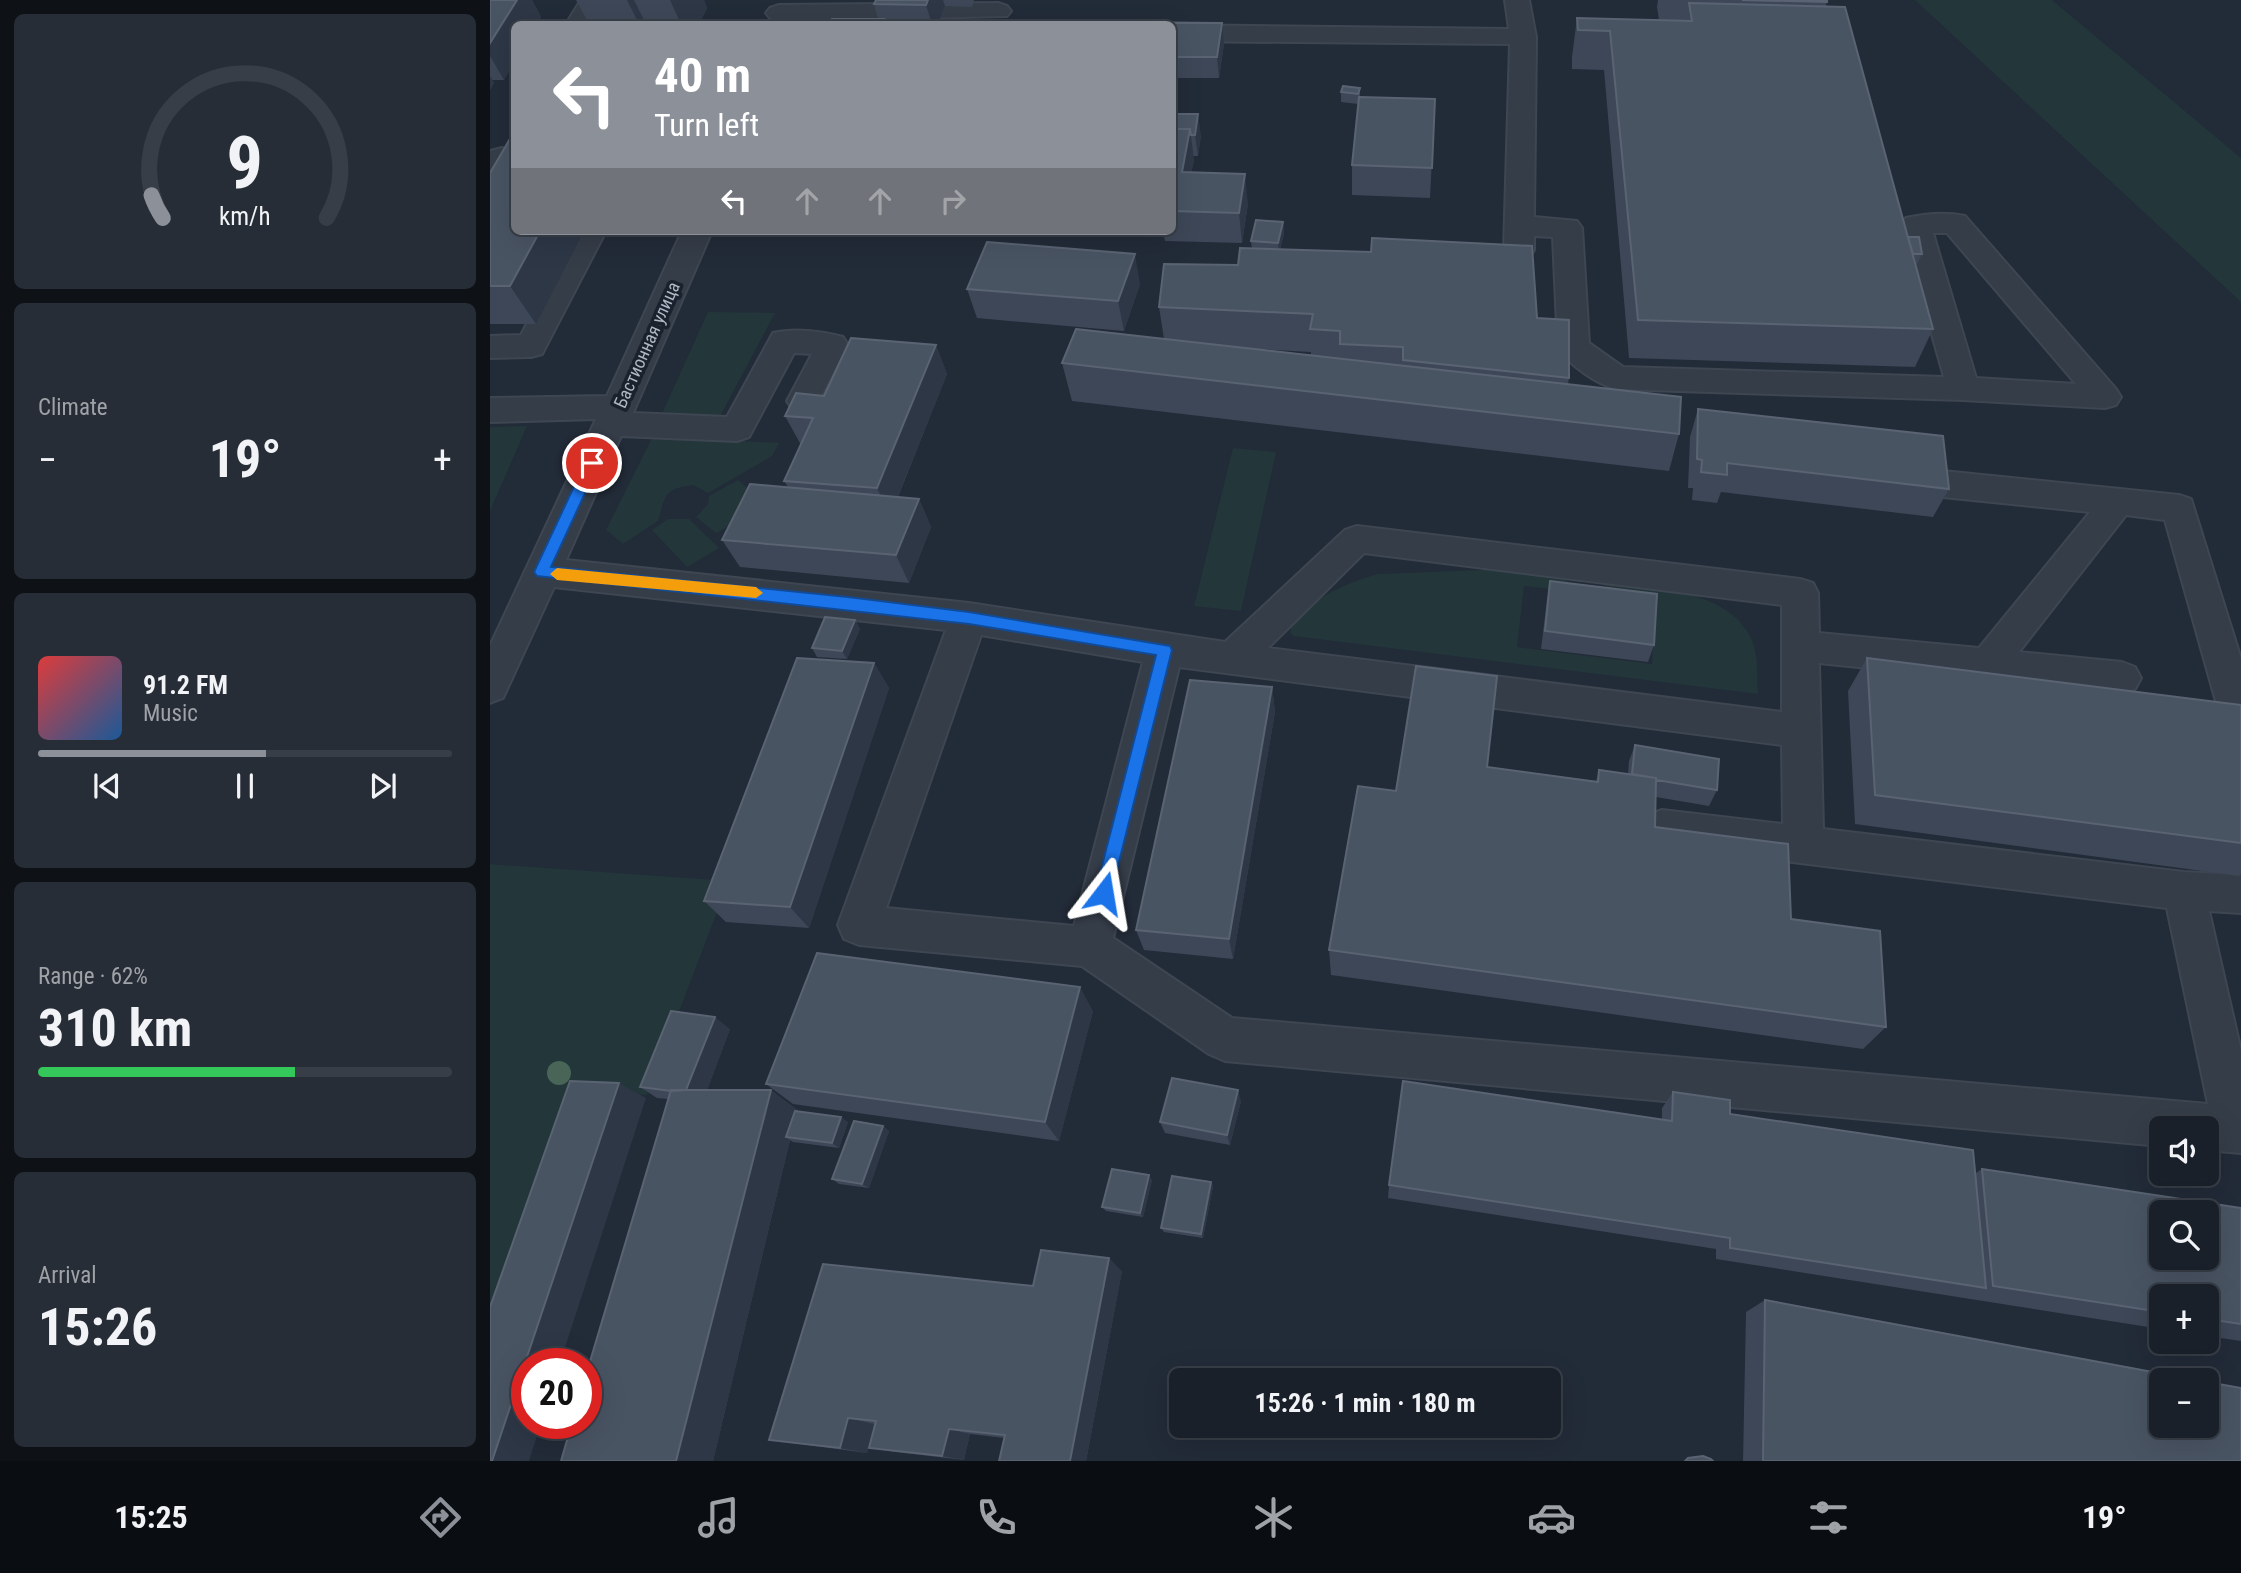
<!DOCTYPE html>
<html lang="en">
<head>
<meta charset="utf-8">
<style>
  :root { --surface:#1a202a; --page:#272d36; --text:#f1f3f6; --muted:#9fa3a8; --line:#383e47; --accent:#8c9099 }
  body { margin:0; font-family:"Roboto Condensed",sans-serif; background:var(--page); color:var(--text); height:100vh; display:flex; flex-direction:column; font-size:26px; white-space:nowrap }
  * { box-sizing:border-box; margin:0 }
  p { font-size:23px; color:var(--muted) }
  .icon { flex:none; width:38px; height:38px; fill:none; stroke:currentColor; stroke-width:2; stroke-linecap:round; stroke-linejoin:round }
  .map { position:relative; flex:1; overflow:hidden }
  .details { display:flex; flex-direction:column; gap:14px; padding:14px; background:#0e1217; width:490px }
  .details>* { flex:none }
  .banner { position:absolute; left:21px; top:21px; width:665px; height:214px; border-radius:10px; box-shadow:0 7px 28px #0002,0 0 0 2px var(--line); background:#8c9099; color:#fff; overflow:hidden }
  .buttons { position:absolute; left:1659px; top:1116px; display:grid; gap:14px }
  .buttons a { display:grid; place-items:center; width:70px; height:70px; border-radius:10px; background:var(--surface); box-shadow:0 7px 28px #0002,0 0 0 2px var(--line); font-size:35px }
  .speed { position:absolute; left:21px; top:1348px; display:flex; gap:14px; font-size:35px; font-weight:700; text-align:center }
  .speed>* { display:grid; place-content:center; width:91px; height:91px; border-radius:50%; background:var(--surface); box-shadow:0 7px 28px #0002,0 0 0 2px var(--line); line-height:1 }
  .speed .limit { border:10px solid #d22; background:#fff; color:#111 }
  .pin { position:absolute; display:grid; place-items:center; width:60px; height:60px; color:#fff; margin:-30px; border:4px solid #fff; border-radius:50%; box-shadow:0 2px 7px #0007 }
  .me { position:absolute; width:77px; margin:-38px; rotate:14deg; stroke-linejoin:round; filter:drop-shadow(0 0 5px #0008) }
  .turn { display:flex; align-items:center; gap:24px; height:147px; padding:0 28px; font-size:32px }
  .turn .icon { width:91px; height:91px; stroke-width:2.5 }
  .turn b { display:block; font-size:49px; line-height:60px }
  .lanes { display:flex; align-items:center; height:66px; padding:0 28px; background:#0003; justify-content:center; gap:35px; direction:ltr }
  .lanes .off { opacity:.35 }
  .big { font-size:52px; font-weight:700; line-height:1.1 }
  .details .card { flex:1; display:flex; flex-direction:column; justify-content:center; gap:10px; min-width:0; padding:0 24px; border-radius:10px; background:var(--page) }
  .details .dial { align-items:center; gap:0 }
  .dial svg { height:182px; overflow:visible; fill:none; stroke:var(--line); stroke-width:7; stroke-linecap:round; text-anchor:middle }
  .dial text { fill:var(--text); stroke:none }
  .song { display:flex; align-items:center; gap:21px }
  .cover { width:84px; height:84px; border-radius:10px; background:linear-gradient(135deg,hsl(0 70% 55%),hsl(210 70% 35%)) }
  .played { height:7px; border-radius:4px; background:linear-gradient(90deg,var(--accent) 55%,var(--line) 55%) }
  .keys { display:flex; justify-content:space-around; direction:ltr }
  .heat { display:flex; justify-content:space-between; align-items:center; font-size:38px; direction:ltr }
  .charge { height:10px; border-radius:5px; background:linear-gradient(90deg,#34c759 62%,var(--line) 0) }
  .trip { position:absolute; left:679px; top:1368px; width:392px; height:70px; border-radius:10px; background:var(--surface); box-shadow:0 7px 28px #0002,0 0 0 2px var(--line); font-weight:700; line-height:70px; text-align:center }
  .tab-bar { display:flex; height:112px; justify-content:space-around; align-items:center; background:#0a0d11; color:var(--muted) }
  .tab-bar .icon { width:49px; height:49px }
  .tab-bar .active { color:var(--accent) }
  .tab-bar b { font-size:32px; color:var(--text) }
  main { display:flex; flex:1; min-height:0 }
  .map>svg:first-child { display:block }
</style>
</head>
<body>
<main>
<section class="details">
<div class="card dial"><svg viewBox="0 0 100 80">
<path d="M14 69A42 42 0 1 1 86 69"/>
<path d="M14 69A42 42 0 0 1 9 59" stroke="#8c9099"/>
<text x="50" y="56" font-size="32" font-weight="700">9</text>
<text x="50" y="72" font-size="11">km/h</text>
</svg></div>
<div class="card"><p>Climate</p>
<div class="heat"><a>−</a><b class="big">19°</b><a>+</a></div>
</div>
<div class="card">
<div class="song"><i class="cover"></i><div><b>91.2 FM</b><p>Music</p></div></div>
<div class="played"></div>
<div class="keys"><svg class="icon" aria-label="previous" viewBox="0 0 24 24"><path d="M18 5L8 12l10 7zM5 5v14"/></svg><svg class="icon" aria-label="pause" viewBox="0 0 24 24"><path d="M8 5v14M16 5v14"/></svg><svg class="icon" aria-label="next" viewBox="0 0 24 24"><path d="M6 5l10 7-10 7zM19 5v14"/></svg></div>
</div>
<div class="card"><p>Range · 62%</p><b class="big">310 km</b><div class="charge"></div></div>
<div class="card"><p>Arrival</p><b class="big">15:26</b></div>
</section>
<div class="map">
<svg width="1751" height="1461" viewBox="0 0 1751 1461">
  <rect width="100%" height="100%" fill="#222b38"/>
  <path fill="#23363a" d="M1425 0H1562L1751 158V302Z
    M218 312 285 313 228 420 170 418Z
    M37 426 0 511V427Z
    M163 436 289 443 282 456 218 493 203 485C172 489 176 497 168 521L133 544 116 530Z
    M743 448 786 452 751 611 704 606Z
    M248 480 265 495 256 517 226 533 206 517 218 504 219 496Z
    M178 519H199L229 548 197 567 162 530Z
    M1018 569 1077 577V591L1034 586 1027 647 1162 664 1165 604 1114 597 1115 581C1162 589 1232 588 1259 634 1269 651 1267 675 1268 694L804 636 800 633C806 603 861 581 888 574Z
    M0 864 239 881 157 1095 101 1092 0 1393Z"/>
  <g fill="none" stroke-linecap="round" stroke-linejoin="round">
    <g stroke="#3e4652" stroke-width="4">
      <path id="minor" d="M91 0H115L100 24H76Z
        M1015 0H1039L1046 37 1044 217 1087 221 1092 228 1099 343 1133 367 1454 377 1411 225 1416 218C1434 214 1457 212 1475 216L1626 389 1631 397 1626 405 1615 408 1473 400 1126 389C1107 384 1079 365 1068 348L1063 237 1044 236V250L1039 257 1029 260 1019 257 1014 250 1020 44 682 41V25L1019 29ZM1443 233H1457L1586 384 1486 378Z
        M508 3 517 6 521 11 517 16 289 21 280 18 276 13 280 8 289 5Z
        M12 148 22 150 24 158 22 162 0 170V151Z
        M86 231H116L52 354 41 357 0 358V336L31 335Z
        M192 231H222L143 413 237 417 283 333C304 328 332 331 353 337L358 345 324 409 313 413 302 409 297 401 322 354 304 353 259 437 247 441 131 436 76 560 479 603 735 642 855 530 867 526 1310 579 1323 583 1328 593 1329 633 1489 648 1600 512 1453 497 1441 493 1436 484 1441 475 1453 471 1689 495 1701 499 1751 659V739L1737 734 1732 723 1675 520 1636 515 1529 652 1632 662 1645 667 1651 678 1645 689 1632 694 1329 663 1333 829 1694 872 1751 875V913L1719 911 1751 1051V1153L1717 1150V1129H1671V1146L735 1061 719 1054 592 966 369 945 354 939 348 925 456 630 64 587 13 698 0 703V646L106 419 0 422V398L117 396ZM874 553 1292 605V712L778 648ZM491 635 653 662 584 926 396 908ZM689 667 1292 745 1293 824 1172 810 1158 815 1152 828 1158 841 1172 846 1677 908 1718 1104 742 1018 623 938Z"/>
    </g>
    <use href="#minor" fill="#353d49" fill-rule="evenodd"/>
  </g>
  <circle fill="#486558" cx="69" cy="1073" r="12"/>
  <path fill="#3d4757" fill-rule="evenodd" d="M0 0H42L51 17 47 24H24V62L14 80H2L4 83 0 90Z
    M86 0H214L217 8 209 24H99Z
    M386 0H484L482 7 455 6 448 24H340L388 19 384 4Z
    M1168 0H1337L1336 6 1418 237 1432 254 1427 264H1425L1443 329 1425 367 1139 358 1114 70 1082 69V57L1087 18 1169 20 1167 7Z
    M682 24 734 44 729 78H682Z
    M870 88V97L945 99 940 198 862 195V165L868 104 851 102V92Z
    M682 114 711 135 708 156H703L704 160 701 172 758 204 752 243 675 241 673 231H682Z
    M0 173 46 324H0Z
    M793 222 794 233 790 250 1047 318 1079 378 1078 384 1189 434 1179 471 582 401 572 363 674 339 669 307 748 265 762 249 761 241ZM769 349 821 352V355Z
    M650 284 634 331 487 318 477 289Z
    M446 345 457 374 408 497 429 499 441 527 419 583 250 567 232 540 298 487 294 481 311 445 295 416 334 396Z
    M1208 409 1459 489 1443 517 1231 492 1227 503 1202 500 1203 488H1198L1200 437Z
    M1060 581 1164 645 1158 662 1051 649 1057 599Z
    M365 620 370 629 357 659 327 657 322 648Z
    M1377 658 1751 705V874L1749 876 1365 824 1358 691Z
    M384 663 399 688 319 928 236 922 214 901Z
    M782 687 785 712 743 959 654 950 646 930Z
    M1145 745 1227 790 1219 806 1166 797 1165 827 1301 919 1396 1027 1373 1049 841 975 839 950 906 791 997 767 1106 781 1109 770 1138 774 1139 761Z
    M603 1011 569 1141 303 1104 276 1084Z
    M240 1029 217 1090H281L307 1111 358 1122 349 1148 303 1142 300 1140 223 1461H71L178 1099 167 1098 150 1087Z
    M1183 1092 1240 1114 1486 1173 1492 1169 1751 1208V1341L1717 1336V1297H1671V1329L1226 1259V1249L898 1198 899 1185 1172 1119V1108Z
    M751 1101 740 1145 675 1133 670 1122Z
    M393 1126 399 1131 379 1188 349 1184 342 1179Z
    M662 1180 653 1217 616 1211 612 1207Z
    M721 1182 723 1186 713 1238 674 1232 671 1228Z
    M632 1271 596 1461H509L514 1438 480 1434 474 1460 405 1452 379 1448 385 1424H384L377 1453 279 1440Z
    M1275 1300 1751 1461H1253L1256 1312Z"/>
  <path fill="#2d3746" d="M27 0H42L51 17 47 24H24V62L14 80 0 56V43Z
    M137 0H144L156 24H149Z
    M180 0H214L217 8 209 24H191Z
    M438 0H453L455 6 448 24H442L436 5Z
    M732 23 734 44 729 78 727 57Z
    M0 76 4 83 0 90Z
    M708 114 711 135 708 156 705 135Z
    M700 129 704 160 696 202 692 172Z
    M755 174 758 204 752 243 749 213Z
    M793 222 794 233 789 253 788 243Z
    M50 231H94L46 324 20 286Z
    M645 254 650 284 634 331 628 301Z
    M446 345 457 374 400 516 387 488Z
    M429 499 441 527 419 583 406 555Z
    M365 620 370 629 357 659 352 651Z
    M384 663 399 688 319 928 300 907Z
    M782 687 785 712 743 959 739 939Z
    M590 987 603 1011 569 1141 555 1122Z
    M225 1017 240 1029 212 1103 195 1092Z
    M129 1083 156 1098 70 1363H37V1423H51L39 1461H2Z
    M281 1090 308 1110 301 1138 296 1137 300 1140 223 1461H186Z
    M748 1090 751 1101 740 1145 737 1135Z
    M351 1117 358 1122 349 1148 342 1143Z
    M393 1126 399 1131 379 1188 372 1184Z
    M659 1175 662 1180 653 1217 650 1213Z
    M721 1182 723 1186 713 1238 711 1234Z
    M619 1258 632 1271 596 1461H580Z
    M358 1418 384 1424 377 1453 350 1448Z
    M459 1429 480 1434 474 1460 452 1456Z"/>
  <path fill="#495463" stroke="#596372" stroke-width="2" fill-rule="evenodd" d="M0 0H27L0 43Z
    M386 0H438L436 5 384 4Z
    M1252 0H1337V2Z
    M1199 3 1355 7 1443 329 1148 320 1120 31 1088 30 1087 18 1202 21Z
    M342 19H394L391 24H340Z
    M628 22 732 23 727 57H682V24H627Z
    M853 86 870 88 868 94 851 92Z
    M869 97 945 99 942 168 862 165Z
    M682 114H708L705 135H701L700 129H682Z
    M682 129H700L692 172 755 174 749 213 682 211Z
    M24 132V231H50L20 286H0V173Z
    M766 220 793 222 788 243 761 241Z
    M1418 237H1429L1432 254H1423Z
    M882 238 1042 246 1047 318 1079 320V378L913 360V347L850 344V331L820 329 823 314 669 307 674 264 748 265 750 248 881 252Z
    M497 242 645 254 628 301 477 289Z
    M586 329 1191 397 1189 434 572 363Z
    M361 338 446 345 387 488 294 481 323 418 295 416 306 393 334 396Z
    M1208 409 1453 436 1459 489 1237 463V475L1211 472 1212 460 1207 459Z
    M260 484 429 499 406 555 232 540Z
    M1060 581 1167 594 1164 645 1055 631Z
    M335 617 365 620 352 651 322 648Z
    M307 658 384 663 300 907 214 901Z
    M1377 658 1751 705V843L1385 795Z
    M926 666 1007 676 997 767 1108 782 1109 770 1166 778 1165 827 1298 844 1301 919 1390 931 1396 1027 839 950 868 786 906 791Z
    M700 680 782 687 739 939 646 930Z
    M1145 745 1229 759 1227 790 1166 780V778L1142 774Z
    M327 953 590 987 555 1122 276 1084Z
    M181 1011 225 1017 196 1090 181 1091 150 1087Z
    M682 1078 748 1090 737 1135 670 1122Z
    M80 1081 129 1083 2 1461H0V1307Z
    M913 1081 1182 1121 1183 1092 1240 1100V1114L1483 1150 1496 1288 1240 1248V1238L899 1185Z
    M181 1090H281L186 1461H71L82 1423H96V1375Z
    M305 1111 351 1117 342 1143 296 1137Z
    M364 1121 393 1126 372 1184 342 1179Z
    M622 1169 659 1175 650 1213 612 1207Z
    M1492 1169 1751 1208V1324L1717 1319V1297H1671V1312L1503 1286ZM1671 1213H1717V1258H1671Z
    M682 1176 721 1182 711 1234 671 1228Z
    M551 1250 619 1258 580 1461H509L515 1435 459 1429 452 1456 379 1448 386 1421 358 1418 350 1448 279 1440 333 1264 543 1286Z
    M1275 1300 1711 1381H1671V1426H1717V1382L1751 1388V1461H1273Z
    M1213 1456 1221 1459 1223 1461H1195L1198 1458Z"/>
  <path fill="#1a73e8" stroke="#114b97" stroke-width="2" d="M102 458 109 463 61 567 358 597 479 612 680 646 682 650 620 898 614 901 608 898 605 893 666 655 479 624 47 576 44 572 95 463Z"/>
  <path fill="#f59e0b" d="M67 568 266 587 273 593 266 598 67 580 60 574Z"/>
  <g text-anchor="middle" stroke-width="7" stroke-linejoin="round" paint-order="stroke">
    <g font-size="18" fill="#b0b8c5" stroke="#1a222d">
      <text transform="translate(157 345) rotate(-66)" y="6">Бастионная улица</text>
    </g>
  </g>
</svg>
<div class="buttons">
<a><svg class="icon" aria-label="sound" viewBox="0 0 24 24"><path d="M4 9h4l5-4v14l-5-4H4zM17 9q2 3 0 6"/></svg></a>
<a><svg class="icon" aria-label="search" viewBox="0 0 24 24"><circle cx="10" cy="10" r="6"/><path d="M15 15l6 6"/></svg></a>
<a>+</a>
<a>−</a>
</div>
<div class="speed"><div class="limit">20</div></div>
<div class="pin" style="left:102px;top:463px;background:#d93025"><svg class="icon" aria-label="arrive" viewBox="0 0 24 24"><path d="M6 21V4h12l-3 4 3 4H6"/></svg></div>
<svg class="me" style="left:614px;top:893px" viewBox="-20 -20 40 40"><path d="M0-17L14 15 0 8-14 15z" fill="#1a73e8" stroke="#fff" stroke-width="4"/></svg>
<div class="trip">15:26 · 1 min · 180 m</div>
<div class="banner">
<div class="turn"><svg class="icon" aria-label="left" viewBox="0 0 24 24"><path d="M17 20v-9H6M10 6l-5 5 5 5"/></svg><div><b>40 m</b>Turn left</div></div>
<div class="lanes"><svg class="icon" aria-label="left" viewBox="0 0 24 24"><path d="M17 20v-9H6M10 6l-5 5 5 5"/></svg><svg class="icon off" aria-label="ahead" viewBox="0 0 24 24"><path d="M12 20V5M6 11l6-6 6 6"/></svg><svg class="icon off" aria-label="ahead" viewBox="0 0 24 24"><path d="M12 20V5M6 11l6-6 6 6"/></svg><svg class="icon off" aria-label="right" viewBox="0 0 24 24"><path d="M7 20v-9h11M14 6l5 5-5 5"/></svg></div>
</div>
</div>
</main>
<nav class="tab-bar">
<b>15:25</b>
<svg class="icon active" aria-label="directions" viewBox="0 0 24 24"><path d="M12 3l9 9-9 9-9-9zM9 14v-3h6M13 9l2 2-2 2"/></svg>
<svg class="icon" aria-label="music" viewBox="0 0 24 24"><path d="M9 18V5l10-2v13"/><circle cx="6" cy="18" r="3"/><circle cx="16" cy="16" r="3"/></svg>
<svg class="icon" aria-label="phone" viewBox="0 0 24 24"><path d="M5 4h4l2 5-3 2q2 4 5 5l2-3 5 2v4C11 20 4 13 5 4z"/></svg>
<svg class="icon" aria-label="climate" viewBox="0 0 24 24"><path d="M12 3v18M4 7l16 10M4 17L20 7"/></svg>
<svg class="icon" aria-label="car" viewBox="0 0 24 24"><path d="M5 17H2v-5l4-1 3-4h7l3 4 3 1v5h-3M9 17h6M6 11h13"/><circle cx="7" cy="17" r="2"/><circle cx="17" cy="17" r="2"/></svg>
<svg class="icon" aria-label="filters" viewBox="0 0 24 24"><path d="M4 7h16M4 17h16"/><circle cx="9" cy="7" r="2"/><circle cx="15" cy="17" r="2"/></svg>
<b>19°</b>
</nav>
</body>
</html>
